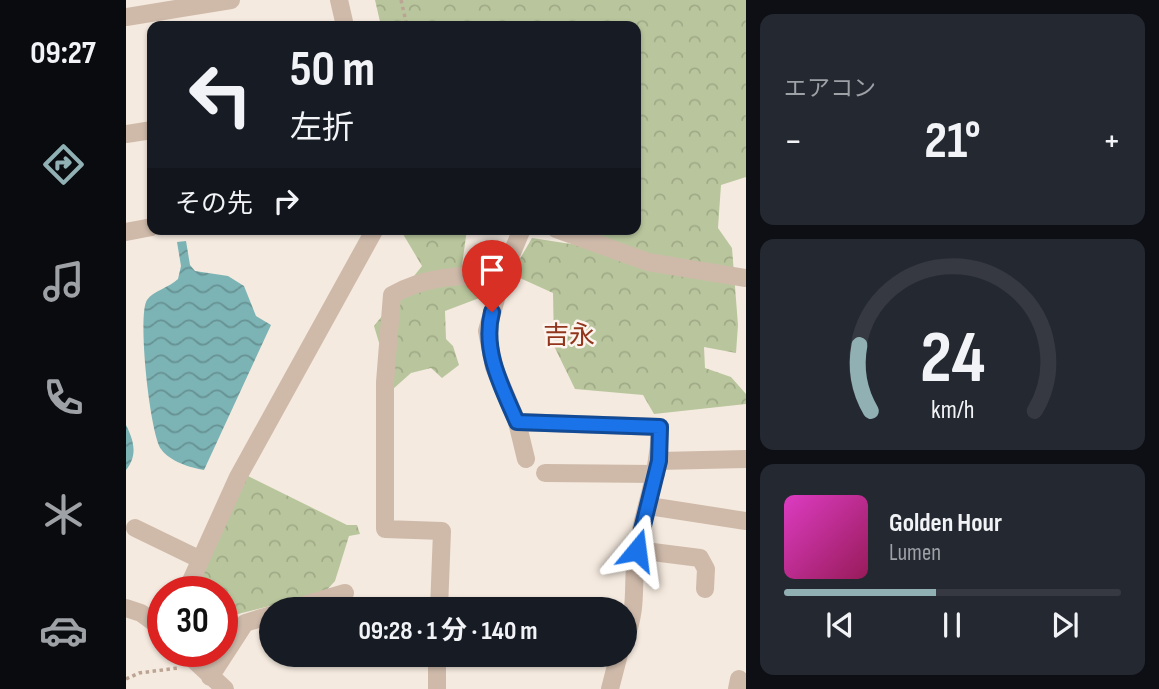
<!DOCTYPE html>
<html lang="ja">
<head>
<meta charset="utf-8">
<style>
  :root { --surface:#171b24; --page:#242831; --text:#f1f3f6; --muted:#9ea1a6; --line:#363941; --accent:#91b0b3 }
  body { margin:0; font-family:"Sofia Sans Condensed","Noto Sans JP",sans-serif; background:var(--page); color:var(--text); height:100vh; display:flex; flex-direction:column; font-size:26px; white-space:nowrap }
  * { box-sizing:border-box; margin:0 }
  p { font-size:23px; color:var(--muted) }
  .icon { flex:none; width:38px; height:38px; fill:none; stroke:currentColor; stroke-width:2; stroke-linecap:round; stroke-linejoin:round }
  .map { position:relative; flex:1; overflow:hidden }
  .drawer { display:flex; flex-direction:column; gap:14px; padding:14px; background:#0d0f14; width:413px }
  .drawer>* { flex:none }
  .banner { position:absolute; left:21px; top:21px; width:494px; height:214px; border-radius:14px; box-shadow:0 2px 5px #0004; background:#171b24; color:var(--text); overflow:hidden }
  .speed { position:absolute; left:21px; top:576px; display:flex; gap:14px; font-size:35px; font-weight:700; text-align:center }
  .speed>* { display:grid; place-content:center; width:91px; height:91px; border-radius:50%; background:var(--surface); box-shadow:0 2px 5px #0004; line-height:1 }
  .speed .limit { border:10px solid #d22; background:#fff; color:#111 }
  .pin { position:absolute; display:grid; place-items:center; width:60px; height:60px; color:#fff; margin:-72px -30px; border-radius:50% 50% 50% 0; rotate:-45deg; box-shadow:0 0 7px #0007 }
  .pin .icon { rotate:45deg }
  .me { position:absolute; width:77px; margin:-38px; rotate:16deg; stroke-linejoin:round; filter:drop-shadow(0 0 5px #0008) }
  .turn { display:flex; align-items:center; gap:24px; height:147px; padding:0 28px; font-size:32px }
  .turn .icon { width:91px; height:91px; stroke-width:2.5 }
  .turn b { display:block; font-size:49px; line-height:60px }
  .then { display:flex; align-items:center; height:66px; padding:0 28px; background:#0003; gap:14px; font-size:26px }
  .big { font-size:52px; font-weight:700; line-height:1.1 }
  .drawer .tile { flex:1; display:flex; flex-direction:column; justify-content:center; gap:10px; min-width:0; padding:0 24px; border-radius:14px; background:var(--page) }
  .drawer .dial { align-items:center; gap:0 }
  .dial svg { height:182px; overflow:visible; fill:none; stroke:var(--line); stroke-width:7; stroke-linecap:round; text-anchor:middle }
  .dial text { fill:var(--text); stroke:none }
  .song { display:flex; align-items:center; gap:21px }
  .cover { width:84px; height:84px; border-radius:10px; background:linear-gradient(135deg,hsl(310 70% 55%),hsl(330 70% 35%)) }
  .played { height:7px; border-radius:4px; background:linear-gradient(90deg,var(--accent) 45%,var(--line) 45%) }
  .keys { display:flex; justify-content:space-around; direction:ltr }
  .heat { display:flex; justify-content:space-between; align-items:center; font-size:38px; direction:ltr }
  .trip { position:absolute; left:133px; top:597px; width:378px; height:70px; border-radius:35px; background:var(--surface); box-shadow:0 2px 5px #0004; font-weight:700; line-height:70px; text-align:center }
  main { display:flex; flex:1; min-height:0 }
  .menu { display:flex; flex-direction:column; width:126px; justify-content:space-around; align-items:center; background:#090b0e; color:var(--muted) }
  .menu .icon { width:49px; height:49px }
  .menu .active { color:var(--accent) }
  .menu b { font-size:32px; color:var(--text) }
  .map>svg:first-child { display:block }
</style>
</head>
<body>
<main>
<nav class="menu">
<b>09:27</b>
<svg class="icon active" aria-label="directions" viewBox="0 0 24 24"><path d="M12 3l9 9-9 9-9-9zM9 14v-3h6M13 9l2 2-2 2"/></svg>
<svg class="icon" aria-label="music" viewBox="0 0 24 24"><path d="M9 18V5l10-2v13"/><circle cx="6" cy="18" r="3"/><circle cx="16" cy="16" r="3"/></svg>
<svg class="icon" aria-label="phone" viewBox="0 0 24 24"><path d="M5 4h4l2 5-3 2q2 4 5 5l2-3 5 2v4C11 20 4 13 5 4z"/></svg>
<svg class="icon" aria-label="climate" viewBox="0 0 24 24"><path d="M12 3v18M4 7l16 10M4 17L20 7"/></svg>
<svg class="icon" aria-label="car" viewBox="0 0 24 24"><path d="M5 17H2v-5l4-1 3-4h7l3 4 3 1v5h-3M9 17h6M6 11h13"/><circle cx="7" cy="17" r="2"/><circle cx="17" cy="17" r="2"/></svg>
</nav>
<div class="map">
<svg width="620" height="689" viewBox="0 0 620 689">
  <defs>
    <pattern id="forest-crowns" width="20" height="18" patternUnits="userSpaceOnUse" patternTransform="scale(1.75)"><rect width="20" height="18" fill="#b9c69d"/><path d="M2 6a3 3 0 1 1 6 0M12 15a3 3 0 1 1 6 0" fill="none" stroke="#a0aa87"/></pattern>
    <pattern id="water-waves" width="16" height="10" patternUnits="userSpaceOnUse" patternTransform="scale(1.75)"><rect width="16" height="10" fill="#7cb3b5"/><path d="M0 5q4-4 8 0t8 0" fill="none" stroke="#679293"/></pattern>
  </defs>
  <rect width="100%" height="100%" fill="#f5eadf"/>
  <path fill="url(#forest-crowns)" d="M249 0H620V177L595 185 592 228 606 248 612 325 610 353 578 347 579 368 605 377 620 394V404L528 414 517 395 449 389 428 346 427 293 385 274 406 238 445 244 450 229H509V26H255Z
    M274 229H341L336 265 365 282 356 297 319 311 320 339 327 346 333 365 316 378 305 368 285 373 267 389 248 326 296 266Z
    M120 475 221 525H231L234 534 223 536 209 581 199 592 96 618V592H68Z"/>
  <path fill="url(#water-waves)" d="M60 241 64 265 69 271 102 276 118 286 130 316 145 325 78 470C65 468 43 461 35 449 24 434 11 315 21 300 27 291 44 287 52 279L55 266 51 242Z
    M0 425C8 441 12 455 0 470Z"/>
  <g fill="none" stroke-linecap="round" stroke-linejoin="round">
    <path stroke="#bba494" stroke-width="3.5" stroke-dasharray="3.5 3.5" stroke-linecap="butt" d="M275 0 281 26
      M0 679 13 673 52 668"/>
    <path stroke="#cfbaaa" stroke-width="18" d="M213 0 219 26
      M0 17 105 0
      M0 134 26 130
      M430 229 522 262 620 278
      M0 232 26 227
      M377 274 361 331 368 367 391 422 534 427C533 475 519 504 511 549 505 582 513 605 499 639
      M391 422 400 459
      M533 461 620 459
      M419 473 530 474
      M523 506 620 521
      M9 528 73 559
      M511 550 574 558 580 569 579 589
      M60 592 112 477 249 229
      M0 608 15 613 37 629
      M165 609 219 593
      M313 609 316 531 259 529V382L266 295C302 275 336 276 377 274L396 229
      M58 651 99 689
      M311 654V689
      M84 677 119 623 145 615
      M484 689 493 654
      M611 689 613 679"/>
  </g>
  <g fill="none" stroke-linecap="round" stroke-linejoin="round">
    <g stroke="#114b97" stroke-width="18">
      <path id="route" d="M366 312C356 351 376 387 391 422L534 427 533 461 511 550"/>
    </g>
    <use href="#route" stroke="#1a73e8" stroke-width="12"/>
  </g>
  <g text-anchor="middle" stroke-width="5" stroke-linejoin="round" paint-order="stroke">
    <g font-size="26" fill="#91361c" stroke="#fcf4ed">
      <text x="443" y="344">吉永</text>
    </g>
  </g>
</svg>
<div class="speed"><div class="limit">30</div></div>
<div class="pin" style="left:366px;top:312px;background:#d93025"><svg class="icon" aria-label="arrive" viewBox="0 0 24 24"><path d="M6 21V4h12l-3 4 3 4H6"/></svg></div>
<svg class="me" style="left:511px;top:550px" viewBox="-20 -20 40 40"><path d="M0-17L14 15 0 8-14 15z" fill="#1a73e8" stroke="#fff" stroke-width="4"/></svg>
<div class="trip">09:28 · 1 分 · 140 m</div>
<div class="banner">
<div class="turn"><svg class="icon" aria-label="left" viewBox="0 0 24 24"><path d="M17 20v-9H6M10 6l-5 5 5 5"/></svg><div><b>50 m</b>左折</div></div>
<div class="then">その先<svg class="icon" aria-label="right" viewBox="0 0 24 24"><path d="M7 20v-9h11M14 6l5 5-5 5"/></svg></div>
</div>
</div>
<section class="drawer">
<div class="tile"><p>エアコン</p>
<div class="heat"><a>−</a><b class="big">21°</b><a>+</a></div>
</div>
<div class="tile dial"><svg viewBox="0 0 100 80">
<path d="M14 69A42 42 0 1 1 86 69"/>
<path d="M14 69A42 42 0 0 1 9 40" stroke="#91b0b3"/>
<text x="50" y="56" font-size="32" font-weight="700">24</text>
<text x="50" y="72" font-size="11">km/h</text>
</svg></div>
<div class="tile">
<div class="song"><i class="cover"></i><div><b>Golden Hour</b><p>Lumen</p></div></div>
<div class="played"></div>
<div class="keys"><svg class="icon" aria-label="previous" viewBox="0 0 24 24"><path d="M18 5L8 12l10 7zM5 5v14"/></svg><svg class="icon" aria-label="pause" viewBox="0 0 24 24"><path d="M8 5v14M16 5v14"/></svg><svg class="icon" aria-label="next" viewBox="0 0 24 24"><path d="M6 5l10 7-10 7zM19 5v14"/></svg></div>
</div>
</section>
</main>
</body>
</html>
